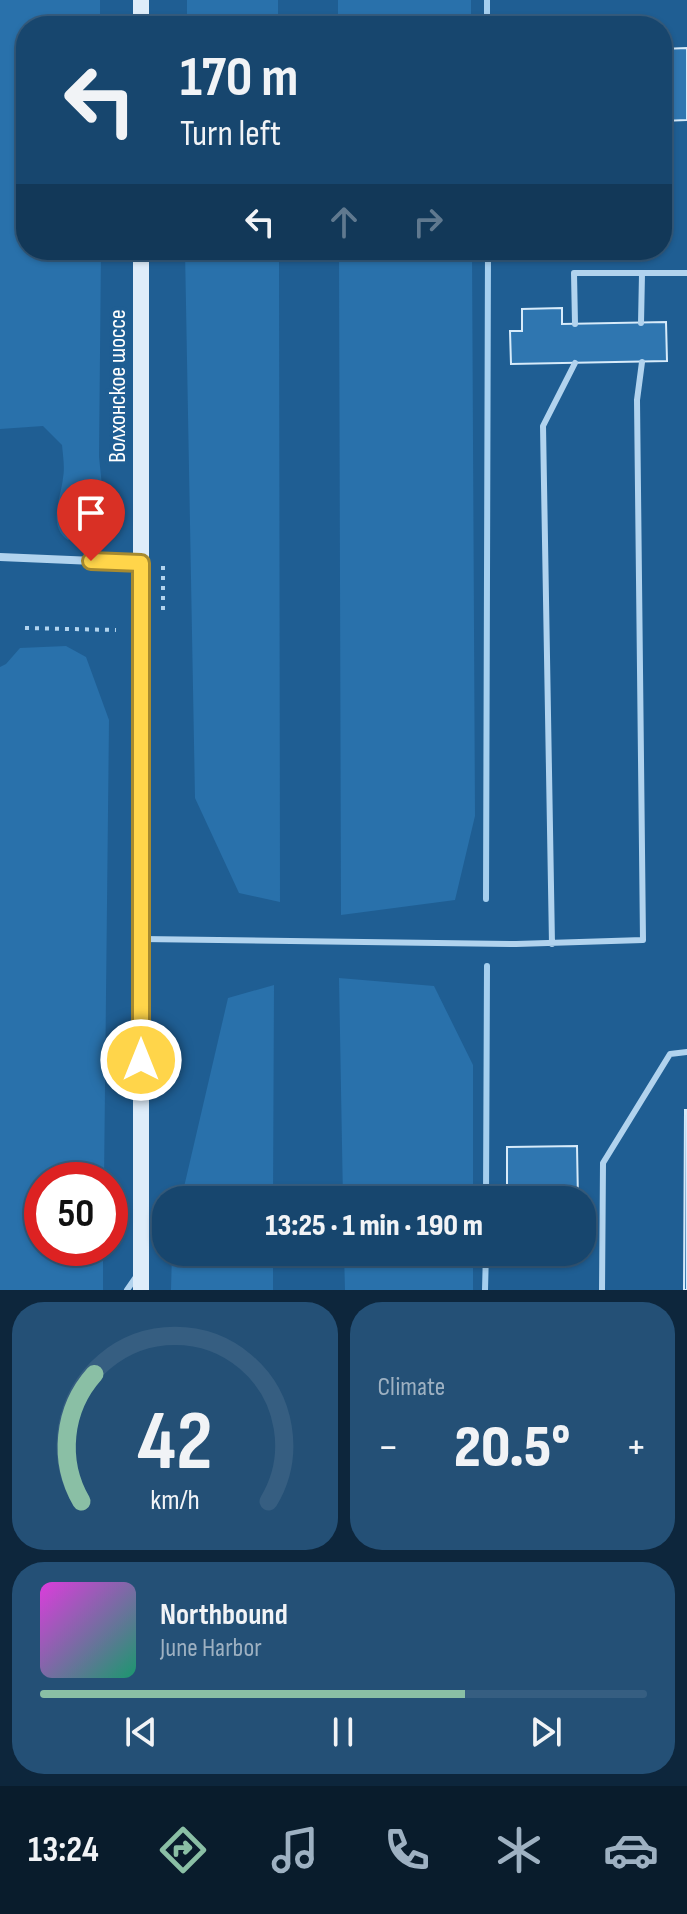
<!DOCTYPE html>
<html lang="en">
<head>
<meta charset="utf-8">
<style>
  :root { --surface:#17466e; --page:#245076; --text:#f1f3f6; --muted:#9eb1c2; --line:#365e81; --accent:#8abfa5 }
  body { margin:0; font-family:"Sofia Sans Condensed",sans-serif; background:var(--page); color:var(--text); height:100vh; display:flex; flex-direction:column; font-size:30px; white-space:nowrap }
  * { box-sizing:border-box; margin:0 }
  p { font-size:26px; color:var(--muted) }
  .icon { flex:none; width:44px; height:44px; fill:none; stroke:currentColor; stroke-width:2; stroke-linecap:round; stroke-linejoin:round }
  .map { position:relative; height:1290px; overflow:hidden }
  .sheet { display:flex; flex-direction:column; gap:12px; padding:12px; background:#0d263c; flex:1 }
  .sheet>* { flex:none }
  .top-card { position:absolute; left:16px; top:16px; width:656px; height:244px; border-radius:32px; box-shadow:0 2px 6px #0004,0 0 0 2px var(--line); background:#17466e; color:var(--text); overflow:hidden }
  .speed { position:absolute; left:24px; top:1162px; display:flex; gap:16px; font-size:40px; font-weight:700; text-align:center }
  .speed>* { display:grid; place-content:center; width:104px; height:104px; border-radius:50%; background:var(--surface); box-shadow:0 2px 6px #0004,0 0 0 2px var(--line); line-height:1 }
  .speed .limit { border:12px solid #d22; background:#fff; color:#111 }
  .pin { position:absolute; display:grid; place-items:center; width:68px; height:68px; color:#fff; margin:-82px -34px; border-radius:50% 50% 50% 0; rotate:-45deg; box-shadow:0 0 8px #0007 }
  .pin .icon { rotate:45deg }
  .me { position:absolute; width:88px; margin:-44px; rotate:0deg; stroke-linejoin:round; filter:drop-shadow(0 0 6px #0008) }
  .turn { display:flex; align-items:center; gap:28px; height:168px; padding:0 32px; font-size:36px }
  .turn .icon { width:104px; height:104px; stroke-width:2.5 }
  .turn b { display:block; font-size:56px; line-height:68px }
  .lanes { display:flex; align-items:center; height:76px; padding:0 32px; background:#0003; justify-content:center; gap:40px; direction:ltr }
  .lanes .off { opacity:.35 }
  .big { font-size:60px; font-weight:800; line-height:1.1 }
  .sheet .widget { flex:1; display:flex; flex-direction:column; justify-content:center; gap:12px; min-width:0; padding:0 28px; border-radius:32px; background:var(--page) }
  .sheet .dial { align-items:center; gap:0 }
  .dial svg { height:208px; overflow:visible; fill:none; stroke:var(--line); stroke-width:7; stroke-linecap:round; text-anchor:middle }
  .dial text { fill:var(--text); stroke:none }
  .song { display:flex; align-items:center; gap:24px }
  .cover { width:96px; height:96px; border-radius:12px; background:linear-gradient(135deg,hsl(300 70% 55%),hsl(160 70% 35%)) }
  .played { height:8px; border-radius:4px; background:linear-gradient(90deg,var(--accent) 70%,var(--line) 70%) }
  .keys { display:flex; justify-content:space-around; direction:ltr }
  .heat { display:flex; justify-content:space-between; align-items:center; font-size:44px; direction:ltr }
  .sheet .tiles { flex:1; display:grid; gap:12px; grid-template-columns:1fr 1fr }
  .widget:last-child { grid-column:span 2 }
  .trip { position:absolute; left:152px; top:1186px; width:444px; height:80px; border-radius:32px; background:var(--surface); box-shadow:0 2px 6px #0004,0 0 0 2px var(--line); font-weight:800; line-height:80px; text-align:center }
  .menu { display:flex; height:128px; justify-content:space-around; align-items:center; background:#091c2c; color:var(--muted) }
  .menu .icon { width:56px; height:56px }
  .menu .on { color:var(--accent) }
  .menu b { font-size:36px; color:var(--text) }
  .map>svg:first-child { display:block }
</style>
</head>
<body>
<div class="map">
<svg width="687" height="1290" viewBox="0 0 687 1290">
  <rect width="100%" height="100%" fill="#1f5e93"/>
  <path fill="#2971ab" d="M0 0H100V26H26V250H101L99 457 103 495 87 529 68 540C47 526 61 498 63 478 65 468 63 456 62 445L43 426 0 429Z
    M187 0H278V26H187Z
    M338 0H471V26H338Z
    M185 250H279L280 902 239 893 195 798Z
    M339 250H472L475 816 455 900 341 915Z
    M66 646 86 657 109 720 104 1180H42V1248H103V1290H0V667L6 664 20 648Z
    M339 978 434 986 473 1065V1200H343Z
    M274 985 273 1200H181L228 998Z
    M172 1252H273V1290H171Z
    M344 1252H473V1290H345Z"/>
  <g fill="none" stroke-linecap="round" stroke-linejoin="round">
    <path stroke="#a5cfef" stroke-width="6" d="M487 0V26
      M486 899 488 250
      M486 1200 487 966
      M485 1290 486 1252"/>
  </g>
  <path fill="#2f76b0" stroke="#d7ebfa" stroke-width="2" d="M687 48V120L662 121V49Z
    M562 308V324L666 322 667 361 511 364 510 331H522V309Z
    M685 1110H687V1290H684Z
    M577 1146 578 1200H507V1147Z"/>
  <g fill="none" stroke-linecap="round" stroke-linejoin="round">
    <path stroke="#b1d3ee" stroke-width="4" stroke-dasharray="4 6" stroke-linecap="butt" d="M163 610V564
      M25 628 116 630"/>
    <path stroke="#b1d3ee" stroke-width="6" d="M641 323 642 274
      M575 324 574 273H687
      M142 939 516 944 643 940 637 400 642 362
      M552 944 543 426 575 363
      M127 1290 136 1277
      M602 1290 603 1163 670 1054 687 1052"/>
    <path stroke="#b1d3ee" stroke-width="8" d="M0 557 141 563"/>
    <path stroke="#deedfa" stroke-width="16" d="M141 0V26
      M141 250V1290"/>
  </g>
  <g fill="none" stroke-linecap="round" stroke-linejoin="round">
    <g stroke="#a68a30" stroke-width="20">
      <path id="route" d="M91 561 141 563V1060"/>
    </g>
    <use href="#route" stroke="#ffd54a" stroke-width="14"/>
  </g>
  <g text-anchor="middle" stroke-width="8" stroke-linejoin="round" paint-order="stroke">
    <g font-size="24" fill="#fff" stroke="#1f5e93">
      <text transform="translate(117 386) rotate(-90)" y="8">Волхонское шоссе</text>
    </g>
  </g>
</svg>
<div class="speed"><div class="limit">50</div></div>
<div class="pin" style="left:91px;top:561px;background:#d93025"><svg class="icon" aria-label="arrive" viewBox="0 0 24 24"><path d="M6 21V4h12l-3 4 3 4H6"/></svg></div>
<svg class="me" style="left:141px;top:1060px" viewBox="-20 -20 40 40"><circle r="17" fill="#ffd54a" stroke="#fff" stroke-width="3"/><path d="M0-11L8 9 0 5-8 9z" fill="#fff"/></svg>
<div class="trip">13:25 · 1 min · 190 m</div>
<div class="top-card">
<div class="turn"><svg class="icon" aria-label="left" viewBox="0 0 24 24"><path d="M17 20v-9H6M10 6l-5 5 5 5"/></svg><div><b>170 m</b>Turn left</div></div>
<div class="lanes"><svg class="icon" aria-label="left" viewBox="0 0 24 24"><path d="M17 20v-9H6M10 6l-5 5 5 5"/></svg><svg class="icon off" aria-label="ahead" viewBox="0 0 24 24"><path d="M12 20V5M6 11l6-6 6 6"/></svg><svg class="icon off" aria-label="right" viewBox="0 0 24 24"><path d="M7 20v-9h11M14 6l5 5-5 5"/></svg></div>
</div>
</div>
<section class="sheet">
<div class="tiles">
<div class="widget dial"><svg viewBox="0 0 100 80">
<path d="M14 69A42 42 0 1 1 86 69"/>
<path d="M14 69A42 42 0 0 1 19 20" stroke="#8abfa5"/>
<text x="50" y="56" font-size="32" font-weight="700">42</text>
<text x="50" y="72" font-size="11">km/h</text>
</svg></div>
<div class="widget"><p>Climate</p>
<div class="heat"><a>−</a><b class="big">20.5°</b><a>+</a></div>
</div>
<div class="widget">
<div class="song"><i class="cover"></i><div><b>Northbound</b><p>June Harbor</p></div></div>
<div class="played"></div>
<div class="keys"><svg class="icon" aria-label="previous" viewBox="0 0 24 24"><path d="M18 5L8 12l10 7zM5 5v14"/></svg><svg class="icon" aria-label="pause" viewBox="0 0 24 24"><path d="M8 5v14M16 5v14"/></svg><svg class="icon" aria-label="next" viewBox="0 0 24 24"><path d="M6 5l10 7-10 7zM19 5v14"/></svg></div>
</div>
</div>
</section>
<nav class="menu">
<b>13:24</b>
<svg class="icon on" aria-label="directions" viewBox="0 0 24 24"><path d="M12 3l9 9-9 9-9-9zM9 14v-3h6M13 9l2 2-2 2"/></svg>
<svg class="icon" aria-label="music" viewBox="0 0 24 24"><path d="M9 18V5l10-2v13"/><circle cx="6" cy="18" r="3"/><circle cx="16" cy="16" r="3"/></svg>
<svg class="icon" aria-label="phone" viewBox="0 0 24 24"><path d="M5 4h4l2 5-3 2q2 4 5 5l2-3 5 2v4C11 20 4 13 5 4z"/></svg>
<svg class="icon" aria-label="climate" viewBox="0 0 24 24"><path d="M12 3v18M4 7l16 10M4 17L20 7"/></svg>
<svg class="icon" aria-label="car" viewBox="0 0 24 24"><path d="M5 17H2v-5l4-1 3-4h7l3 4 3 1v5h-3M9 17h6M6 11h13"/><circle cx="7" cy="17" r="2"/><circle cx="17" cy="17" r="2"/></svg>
</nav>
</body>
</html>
